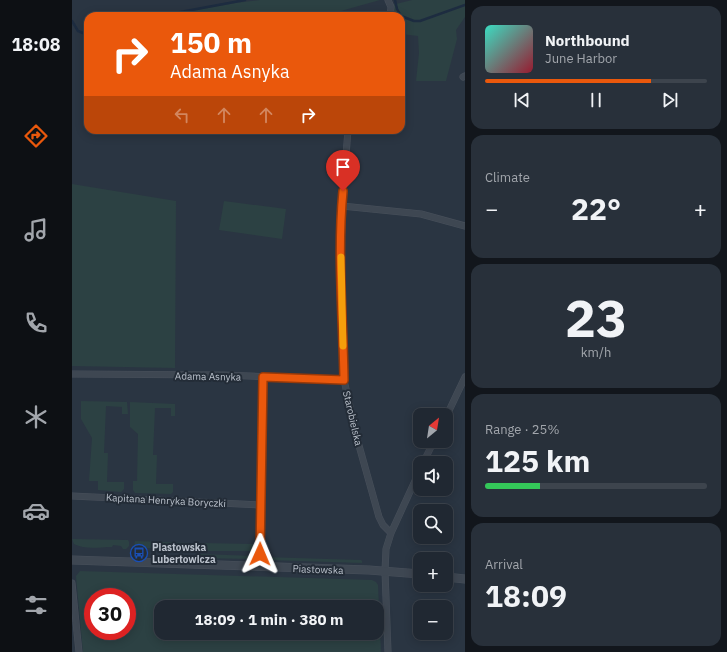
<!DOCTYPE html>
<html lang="en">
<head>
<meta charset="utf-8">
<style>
  :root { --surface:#202832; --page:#28303a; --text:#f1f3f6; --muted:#a2a6ac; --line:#3d444d; --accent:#ea580c }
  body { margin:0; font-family:"IBM Plex Sans",sans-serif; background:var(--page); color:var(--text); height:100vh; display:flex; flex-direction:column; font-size:15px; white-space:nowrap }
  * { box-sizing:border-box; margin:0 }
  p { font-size:13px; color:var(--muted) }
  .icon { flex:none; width:22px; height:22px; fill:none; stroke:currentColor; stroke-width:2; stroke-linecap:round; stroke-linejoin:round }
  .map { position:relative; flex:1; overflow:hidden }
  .panel { display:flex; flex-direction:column; gap:6px; padding:6px; background:#12161c; width:262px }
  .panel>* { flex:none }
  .banner { position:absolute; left:12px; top:12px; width:321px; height:122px; border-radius:12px; box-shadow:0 2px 10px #0003,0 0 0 1px var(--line); background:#ea580c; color:#fff; overflow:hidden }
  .needle { width:26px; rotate:30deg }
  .tools { position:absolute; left:341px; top:408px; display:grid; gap:8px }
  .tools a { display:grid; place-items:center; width:40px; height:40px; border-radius:8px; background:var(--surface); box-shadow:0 2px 10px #0003,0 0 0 1px var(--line); font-size:20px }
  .speed { position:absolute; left:12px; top:588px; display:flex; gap:8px; font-size:20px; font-weight:700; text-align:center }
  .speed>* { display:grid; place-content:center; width:52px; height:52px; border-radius:50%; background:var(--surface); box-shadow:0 2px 10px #0003,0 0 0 1px var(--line); line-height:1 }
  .speed .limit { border:6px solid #d22; background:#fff; color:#111 }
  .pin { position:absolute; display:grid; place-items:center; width:34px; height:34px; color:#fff; margin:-41px -17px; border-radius:50% 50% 50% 0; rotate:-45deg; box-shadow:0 0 4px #0007 }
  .pin .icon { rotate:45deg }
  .me { position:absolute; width:44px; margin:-22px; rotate:1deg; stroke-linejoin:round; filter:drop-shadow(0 0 3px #0008) }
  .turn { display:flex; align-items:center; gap:14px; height:84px; padding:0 20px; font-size:18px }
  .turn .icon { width:52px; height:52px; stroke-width:2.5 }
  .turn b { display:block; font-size:28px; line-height:34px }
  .lanes { display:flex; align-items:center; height:38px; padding:0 20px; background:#0003; justify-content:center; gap:20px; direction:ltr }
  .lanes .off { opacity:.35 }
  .big { font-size:30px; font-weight:700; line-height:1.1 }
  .panel .widget { flex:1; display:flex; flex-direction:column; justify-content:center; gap:6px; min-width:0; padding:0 14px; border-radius:12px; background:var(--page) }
  .panel .dial { align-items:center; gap:0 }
  .dial b { font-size:52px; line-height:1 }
  .song { display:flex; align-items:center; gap:12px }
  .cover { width:48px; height:48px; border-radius:6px; background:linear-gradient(135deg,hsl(170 70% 55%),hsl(350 70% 35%)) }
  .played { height:4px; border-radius:2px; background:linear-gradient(90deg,var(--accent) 75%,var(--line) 75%) }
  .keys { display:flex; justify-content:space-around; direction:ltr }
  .heat { display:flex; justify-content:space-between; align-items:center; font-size:22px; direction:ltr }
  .charge { height:6px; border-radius:3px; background:linear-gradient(90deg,#34c759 25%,var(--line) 0) }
  .trip { position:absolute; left:82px; top:600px; width:230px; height:40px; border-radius:12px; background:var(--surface); box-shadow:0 2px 10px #0003,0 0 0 1px var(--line); font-weight:700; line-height:40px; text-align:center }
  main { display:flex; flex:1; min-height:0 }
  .dock { display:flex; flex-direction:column; width:72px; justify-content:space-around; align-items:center; background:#0d1014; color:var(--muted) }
  .dock .icon { width:28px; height:28px }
  .dock .current { color:var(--accent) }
  .dock b { font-size:18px; color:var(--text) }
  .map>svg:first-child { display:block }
</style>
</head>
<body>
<main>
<nav class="dock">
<b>18:08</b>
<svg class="icon current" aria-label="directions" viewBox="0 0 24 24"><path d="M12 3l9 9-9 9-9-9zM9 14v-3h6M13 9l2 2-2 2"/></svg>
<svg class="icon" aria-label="music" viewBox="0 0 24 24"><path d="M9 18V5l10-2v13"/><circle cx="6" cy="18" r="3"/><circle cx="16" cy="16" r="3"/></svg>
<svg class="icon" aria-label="phone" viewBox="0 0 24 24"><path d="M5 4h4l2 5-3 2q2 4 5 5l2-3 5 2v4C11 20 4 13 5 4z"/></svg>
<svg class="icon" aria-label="climate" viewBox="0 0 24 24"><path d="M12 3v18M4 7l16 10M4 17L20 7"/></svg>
<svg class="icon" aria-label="car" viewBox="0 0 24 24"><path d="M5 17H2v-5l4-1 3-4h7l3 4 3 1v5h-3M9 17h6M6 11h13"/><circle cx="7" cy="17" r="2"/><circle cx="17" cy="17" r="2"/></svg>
<svg class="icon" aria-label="filters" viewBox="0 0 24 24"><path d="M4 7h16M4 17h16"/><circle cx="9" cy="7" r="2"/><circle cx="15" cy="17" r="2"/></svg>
</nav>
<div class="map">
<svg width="393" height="652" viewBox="0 0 393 652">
  <rect width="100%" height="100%" fill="#2a3542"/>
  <path fill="#2c4143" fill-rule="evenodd" d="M188 0H308L251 16H93L163 3Z
    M340 0H393V17L384 30 385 39 374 81H344L347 53 346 36 329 34V16H320V5Z
    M0 184 104 201 103 368 0 366Z
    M152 201 214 209 210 239 147 230Z
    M9 401 55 402 56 414H50V407L34 406 32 453H36L35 482H52V489L49 492 26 490V481H17L20 438 9 419Z
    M58 402 103 404V416H99V408H83L81 455H85L84 484H101V492L99 494 63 493 61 490V481H65L66 434 58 427Z
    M0 539 56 540 57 542V546L54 549H51L49 546 41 545 40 547C27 547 13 550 2 544Z
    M63 541 118 543 119 548 118 549 64 548 62 546Z
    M128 543 181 544 182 551H124L123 545Z
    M128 554 183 556 179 559 127 558Z
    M191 557 289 560 290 561V563L196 560Z
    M8 571 300 580 304 582 306 585 309 652H11L4 576ZM21 597H55V631H21ZM89 607H305V633H89Z"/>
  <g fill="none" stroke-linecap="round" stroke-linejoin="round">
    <path stroke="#1d2c40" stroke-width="2.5" d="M323 0 325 9 329 16
      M87 16 173 0
      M329 16 342 21H348L393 5
      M0 21 6 31 16 35"/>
    <g stroke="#48505b" stroke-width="7">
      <path id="minor" d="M316 0 319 7 318 16
        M391 77 393 76
        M276 130 270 206 269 265 272 380 286 442 307 517 311 525 319 533
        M270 206 349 214 393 226
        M0 374 151 375 272 380
        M374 417 393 377
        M351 463 362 441
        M0 496 188 505
        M188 567V505L191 377
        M0 583 7 652
        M316 652 313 571 314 549 319 533 348 470"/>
    </g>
    <g stroke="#48505b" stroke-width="9">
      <path id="tertiary" d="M0 560 297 570 348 574
        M374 577 393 579"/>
    </g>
    <use href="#minor" stroke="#3e4752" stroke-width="6"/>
    <use href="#tertiary" stroke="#3e4752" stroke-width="8"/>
  </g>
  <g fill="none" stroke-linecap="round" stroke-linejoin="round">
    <g stroke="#983908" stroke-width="10">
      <path id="route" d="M188 554 191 377 272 380C271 317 265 253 271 191"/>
    </g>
    <use href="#route" stroke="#ea580c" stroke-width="7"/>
    <path stroke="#f59e0b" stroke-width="7" d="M269 257 271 346"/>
  </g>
  <defs>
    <g id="bus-ring" transform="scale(0.9)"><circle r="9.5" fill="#232c37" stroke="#1a4fb4" stroke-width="1.5"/><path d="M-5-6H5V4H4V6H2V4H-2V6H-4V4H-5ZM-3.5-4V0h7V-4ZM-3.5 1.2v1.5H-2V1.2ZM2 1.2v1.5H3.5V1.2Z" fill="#1a4fb4"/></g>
  </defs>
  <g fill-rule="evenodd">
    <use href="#bus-ring" x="67" y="553"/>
  </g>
  <g text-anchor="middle" stroke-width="4" stroke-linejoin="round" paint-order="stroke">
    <g font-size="10" fill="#bbc2cc" stroke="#232c37">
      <text transform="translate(136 376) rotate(1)" y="4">Adama Asnyka</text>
      <text transform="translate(281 418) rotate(77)" y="4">Starobielska</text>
      <text transform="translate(94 500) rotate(3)" y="4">Kapitana Henryka Boryczki</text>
      <text transform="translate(246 569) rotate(2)" y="4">Piastowska</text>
    </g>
    <g font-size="10" font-weight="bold" fill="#bbc2cc" stroke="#232c37" text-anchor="start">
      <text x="80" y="551">Piastowska<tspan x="80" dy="12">Lubertowicza</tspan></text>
    </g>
  </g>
</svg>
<div class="tools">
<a><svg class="needle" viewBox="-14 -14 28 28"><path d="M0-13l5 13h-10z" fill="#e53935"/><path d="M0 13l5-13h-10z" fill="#a2a6ac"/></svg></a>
<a><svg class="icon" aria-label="sound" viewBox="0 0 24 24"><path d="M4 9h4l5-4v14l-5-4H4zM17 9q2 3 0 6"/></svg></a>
<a><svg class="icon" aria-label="search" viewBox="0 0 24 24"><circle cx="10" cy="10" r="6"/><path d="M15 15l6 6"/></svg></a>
<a>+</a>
<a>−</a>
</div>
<div class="speed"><div class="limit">30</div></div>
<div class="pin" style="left:271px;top:191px;background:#d93025"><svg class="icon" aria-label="arrive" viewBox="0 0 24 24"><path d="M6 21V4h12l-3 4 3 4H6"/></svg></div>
<svg class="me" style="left:188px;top:554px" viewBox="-20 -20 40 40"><path d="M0-17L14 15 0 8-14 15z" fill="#ea580c" stroke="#fff" stroke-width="4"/></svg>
<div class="trip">18:09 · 1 min · 380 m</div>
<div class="banner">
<div class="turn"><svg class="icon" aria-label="right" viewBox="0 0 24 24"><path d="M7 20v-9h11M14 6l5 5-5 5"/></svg><div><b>150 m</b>Adama Asnyka</div></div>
<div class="lanes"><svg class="icon off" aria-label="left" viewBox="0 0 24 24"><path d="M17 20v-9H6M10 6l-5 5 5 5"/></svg><svg class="icon off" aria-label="ahead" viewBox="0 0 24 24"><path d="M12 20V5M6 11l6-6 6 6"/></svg><svg class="icon off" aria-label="ahead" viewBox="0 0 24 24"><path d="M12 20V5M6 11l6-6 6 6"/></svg><svg class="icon" aria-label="right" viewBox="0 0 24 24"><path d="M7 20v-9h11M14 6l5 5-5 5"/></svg></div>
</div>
</div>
<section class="panel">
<div class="widget">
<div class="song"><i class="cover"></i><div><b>Northbound</b><p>June Harbor</p></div></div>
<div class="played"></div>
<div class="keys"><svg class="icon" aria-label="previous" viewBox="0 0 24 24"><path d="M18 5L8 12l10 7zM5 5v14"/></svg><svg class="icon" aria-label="pause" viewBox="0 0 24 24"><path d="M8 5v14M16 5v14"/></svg><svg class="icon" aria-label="next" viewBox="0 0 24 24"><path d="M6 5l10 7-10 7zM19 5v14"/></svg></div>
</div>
<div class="widget"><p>Climate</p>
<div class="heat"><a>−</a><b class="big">22°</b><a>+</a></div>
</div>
<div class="widget dial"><b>23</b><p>km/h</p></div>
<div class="widget"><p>Range · 25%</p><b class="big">125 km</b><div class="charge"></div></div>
<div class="widget"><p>Arrival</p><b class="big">18:09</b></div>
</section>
</main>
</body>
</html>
